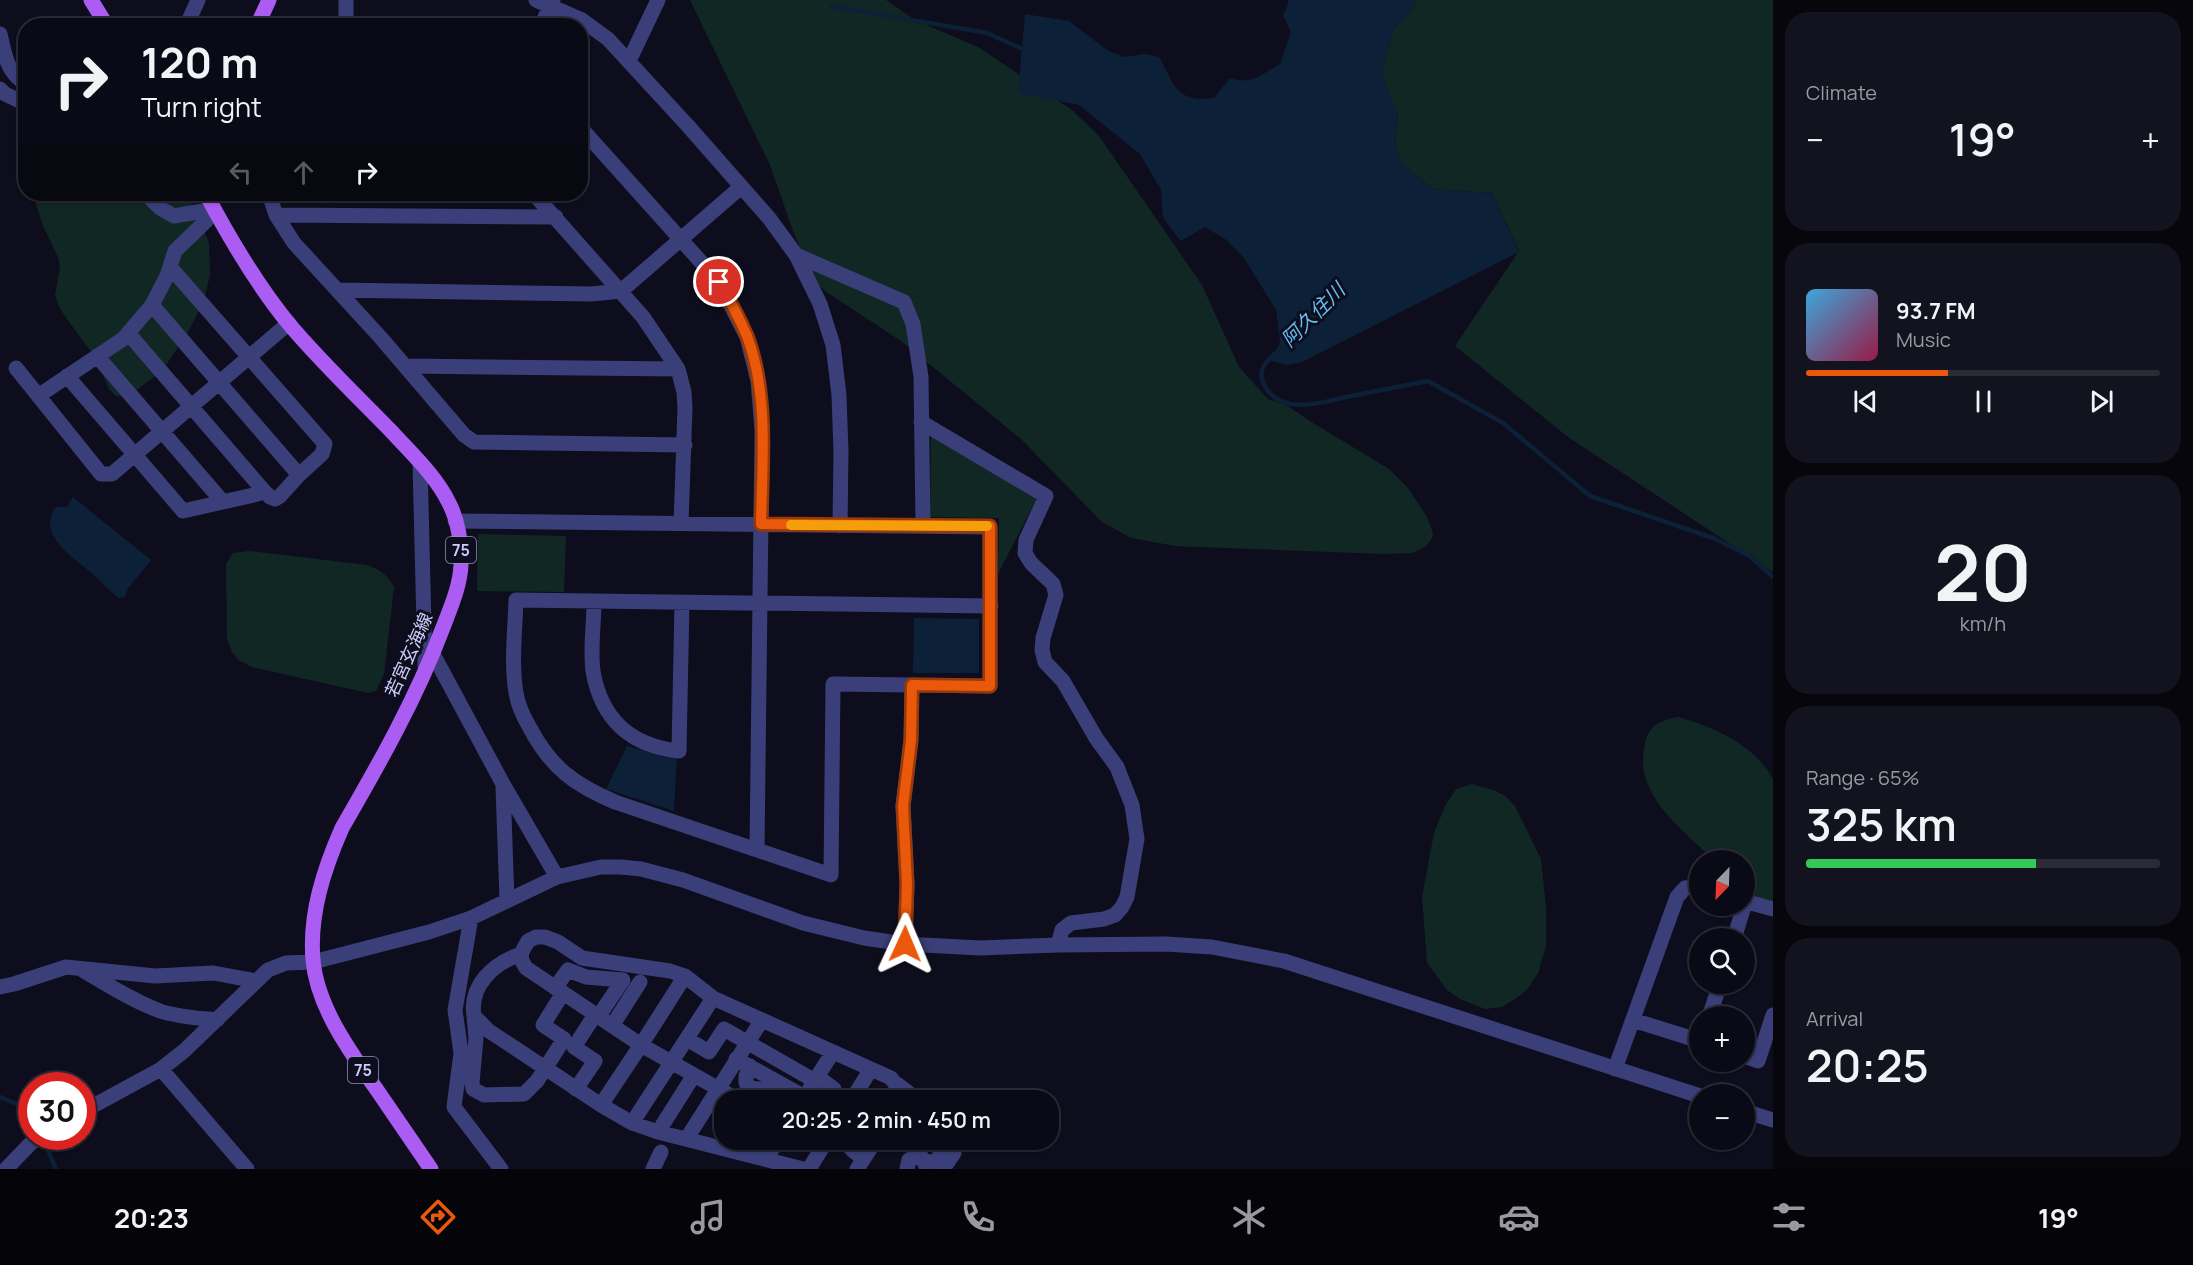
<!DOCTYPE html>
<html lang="en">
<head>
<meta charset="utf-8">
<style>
  :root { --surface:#0a0a16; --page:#13131f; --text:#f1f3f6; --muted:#999aa1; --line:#2a2b35; --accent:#ea580c }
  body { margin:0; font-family:Manrope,"Noto Sans JP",sans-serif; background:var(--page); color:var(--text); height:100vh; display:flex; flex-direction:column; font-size:22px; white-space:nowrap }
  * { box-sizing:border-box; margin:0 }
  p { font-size:20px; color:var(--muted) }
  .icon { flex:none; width:33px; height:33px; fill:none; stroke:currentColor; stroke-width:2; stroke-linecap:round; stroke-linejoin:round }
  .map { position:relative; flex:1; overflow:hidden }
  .panel { display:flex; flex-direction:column; gap:12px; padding:12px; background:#06060c; width:420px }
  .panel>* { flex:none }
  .banner { position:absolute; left:18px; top:18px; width:570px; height:183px; border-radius:24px; box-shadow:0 2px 4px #0004,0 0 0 2px var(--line); background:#0a0a16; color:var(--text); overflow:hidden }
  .needle { width:39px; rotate:203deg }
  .tools { position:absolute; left:1689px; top:850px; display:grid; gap:12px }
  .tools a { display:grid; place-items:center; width:66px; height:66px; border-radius:50%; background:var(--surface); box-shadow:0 2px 4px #0004,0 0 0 2px var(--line); font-size:30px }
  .speed { position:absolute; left:18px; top:1072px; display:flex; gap:12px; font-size:30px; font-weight:700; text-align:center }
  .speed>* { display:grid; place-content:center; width:78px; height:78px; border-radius:50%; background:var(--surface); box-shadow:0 2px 4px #0004,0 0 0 2px var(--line); line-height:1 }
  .speed .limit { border:9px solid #d22; background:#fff; color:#111 }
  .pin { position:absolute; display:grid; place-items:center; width:51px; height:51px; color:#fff; margin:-26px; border:3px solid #fff; border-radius:50%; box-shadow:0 2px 6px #0007 }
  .me { position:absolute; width:66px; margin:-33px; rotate:1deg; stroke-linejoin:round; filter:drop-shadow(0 0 4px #0008) }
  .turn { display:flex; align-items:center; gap:21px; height:126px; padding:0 24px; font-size:27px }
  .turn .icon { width:78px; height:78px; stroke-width:2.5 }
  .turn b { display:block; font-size:42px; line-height:51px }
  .lanes { display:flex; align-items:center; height:57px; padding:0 24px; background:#0003; justify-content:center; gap:30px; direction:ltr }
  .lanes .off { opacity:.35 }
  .big { font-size:45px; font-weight:600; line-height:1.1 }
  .panel .tile { flex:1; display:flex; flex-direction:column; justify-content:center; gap:9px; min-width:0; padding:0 21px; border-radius:24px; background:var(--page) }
  .panel .dial { align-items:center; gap:0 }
  .dial b { font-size:78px; line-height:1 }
  .song { display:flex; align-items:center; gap:18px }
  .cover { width:72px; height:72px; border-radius:9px; background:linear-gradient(135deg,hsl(200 70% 55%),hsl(340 70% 35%)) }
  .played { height:6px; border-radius:3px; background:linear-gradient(90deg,var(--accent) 40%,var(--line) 40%) }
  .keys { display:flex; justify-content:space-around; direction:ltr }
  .heat { display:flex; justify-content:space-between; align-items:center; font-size:33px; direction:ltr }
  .charge { height:9px; border-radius:4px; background:linear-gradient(90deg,#34c759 65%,var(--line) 0) }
  .trip { position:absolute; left:714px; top:1090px; width:345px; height:60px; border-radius:24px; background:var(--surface); box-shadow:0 2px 4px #0004,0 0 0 2px var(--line); font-weight:600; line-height:60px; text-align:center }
  .menu { display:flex; height:96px; justify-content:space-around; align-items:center; background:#040409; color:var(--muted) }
  .menu .icon { width:42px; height:42px }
  .menu .on { color:var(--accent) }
  .menu b { font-size:27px; color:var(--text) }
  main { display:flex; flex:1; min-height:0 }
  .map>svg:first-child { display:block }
</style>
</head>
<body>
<main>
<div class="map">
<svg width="1773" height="1169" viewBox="0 0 1773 1169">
  <rect width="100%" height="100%" fill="#0e0d1d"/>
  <path fill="#112724" d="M690 0H886L915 20 978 47 1072 110 1099 136 1202 285 1239 367 1268 399 1286 405 1313 423 1389 469 1408 488 1427 517 1433 533 1432 538 1426 546 1413 553 1384 554 1175 546 1131 538 1102 522 1021 439 901 341 825 291 814 281 793 231 770 165Z
    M1417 0H1773V572L1568 437 1455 346 1519 251 1492 193 1433 189 1401 163 1395 147 1398 116 1383 79 1384 65 1394 28 1409 13Z
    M35 194H185L197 211 209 243 210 275 204 301 187 334 162 371 130 395 124 397 116 396 109 389 94 356 62 312 58 304 55 295 60 267 58 257 43 226 34 198Z
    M931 436 1037 498 998 574 999 518 930 517Z
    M478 534 566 536 564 592 477 591Z
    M249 551 367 565C380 570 388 575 394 587L384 674 376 691 368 693 252 667 238 660 232 652 227 639 226 564 233 553Z
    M1678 717C1714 727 1755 745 1773 779V914L1745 888 1744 861H1715C1690 837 1655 811 1645 776 1642 768 1643 757 1644 749 1647 726 1658 721 1678 717Z
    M1472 784 1496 791 1505 796 1515 806 1541 859 1546 908V946L1538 973 1527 990 1515 999 1502 1007 1485 1009 1460 999 1447 990 1427 963 1422 897 1434 833 1445 806 1456 789Z"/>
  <path fill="#0c2037" d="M1288 0H1417L1409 13 1394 28 1384 65 1383 79 1398 116 1395 147 1401 163 1433 189 1492 193 1519 252 1300 363 1286 365 1271 361 1280 342 1276 310 1244 258 1225 239 1205 227 1181 241 1163 218 1161 190 1140 154 1079 105 1018 93 1025 14 1069 21 1107 50 1124 57 1145 54 1159 57C1175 85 1176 103 1214 98L1230 78C1255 85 1259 75 1280 64L1291 32 1283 15 1288 5Z
    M73 497 151 560 127 590 125 597 119 598C110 592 103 584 95 576 78 560 34 536 56 507H67Z
    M914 618 979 619V673H913Z
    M627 746 668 758 677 756 674 811 606 789Z"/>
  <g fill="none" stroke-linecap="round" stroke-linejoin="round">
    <path stroke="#0c2037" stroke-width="4.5" d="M831 6 987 33 1027 51
      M1277 352C1268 360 1257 369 1263 382 1268 394 1278 402 1291 404 1310 407 1332 400 1351 396 1376 391 1402 386 1428 381L1503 423 1590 496 1713 538 1750 556 1773 577
      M0 1097 19 1105 32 1118
      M43 1139 56 1169"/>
    <path stroke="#3b3f79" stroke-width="15" d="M346 0V26
      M536 0 582 20 608 39 689 127 769 218 796 255 820 304 833 345 839 395 841 452 840 526
      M183 26 189 20 198 0
      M541 26 553 0
      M0 34C5 54 6 72 26 84
      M629 61 658 0
      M0 89 5 94 26 104
      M580 127 719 282 747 337 758 381 762 431 757 850
      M146 194 160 208 174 216 214 209
      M269 194 276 215 294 243 381 338 464 435 474 442 685 445
      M534 194 643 317 678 369 684 392 685 408 681 524
      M276 215 556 217
      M796 255 904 302 913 324 921 377 923 526
      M170 267 325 444 322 454 299 475 280 496 275 499 270 497 263 490
      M338 290 591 294 621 291 741 187
      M152 305 299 475
      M97 356 222 501
      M405 366 678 369
      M16 368 101 474H112L289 323
      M67 376 183 511 258 494 263 490 128 333
      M38 396 123 339 152 305 167 276 175 251 206 221 214 209
      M921 422 1046 496 1026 540 1025 553 1031 563 1053 584 1056 595 1043 638 1042 650 1045 662 1063 681 1096 738 1117 767 1132 805 1137 839 1127 897 1122 907 1115 915 1104 919 1071 923 1062 930 1058 945
      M420 462 425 667
      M455 521 990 527V686L833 684 831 875 615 802C575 785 551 768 530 728 524 718 518 705 516 693 511 664 515 630 516 600L991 606
      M594 602C594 624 590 649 593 671 601 719 631 746 679 751L682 602
      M433 654 503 784 557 877
      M503 787 507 901
      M1744 901 1773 909
      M471 918 455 1010 461 1053 454 1107 501 1169
      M1734 939 1744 906
      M905 944 907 884 903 806 911 740 912 685
      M521 954C494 963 469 985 474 1016L489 1031 601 1105
      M84 971C108 985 133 1001 160 1011 178 1017 198 1018 217 1020
      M685 976 641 1045 740 1101
      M0 987 14 984 66 967 155 976 213 973 256 981
      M555 988 568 970 586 977 623 980 598 1017
      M474 1016 476 1038 472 1083 473 1089 484 1095 524 1094 537 1081 564 1039 543 1025 563 993
      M1709 1017 1720 984
      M1633 1020 1700 1041
      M612 1026 640 982
      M687 1039 709 1052 724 1029 815 1081
      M1744 1056 1758 1061 1773 1015
      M736 1059 805 1097
      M750 1066 746 1076V1083L750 1088 767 1090 770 1095V1101
      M161 1069 247 1169
      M1615 1069 1677 897 1685 888 1700 886
      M818 1077 834 1089 835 1095 831 1101
      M897 1084 919 1101
      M810 1088 833 1052
      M576 1089 595 1061 574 1047 595 1015
      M851 1101 871 1069
      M1744 1111 1773 1120
      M82 1112 161 1069 184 1051 268 970 286 963 313 962 429 932 471 918 557 877 601 867H621L641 869 683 880 803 923 864 938 905 944 980 948 1058 945 1166 944 1212 947 1284 961 1700 1096
      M632 1123 713 998
      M658 1132 694 1075
      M687 1138 762 1020
      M847 1140C848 1149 857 1154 864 1158
      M920 1152a10 10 0 1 1 20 0a10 10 0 1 1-20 0Z
      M766 1159 778 1140
      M6 1169 31 1143 40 1137
      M653 1169 661 1152
      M803 1169 658 1132 632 1123 601 1105 641 1045 526 968 522 961 521 954 524 948 528 941 536 937H545L558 942 582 958 670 971 685 976 713 998 891 1078 900 1091V1101
      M809 1169 827 1140
      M857 1169 876 1140
      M907 1169 909 1160 914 1157 923 1159 926 1166
      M943 1169 954 1153 955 1140"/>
    <path stroke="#ab5cf3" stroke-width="15" d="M91 0 107 26
      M257 26 269 0
      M206 194C230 239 256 284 289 324 321 362 358 397 392 432 412 454 436 476 449 503 458 520 462 545 461 565 460 587 450 609 442 630 416 699 379 764 342 828 324 869 309 914 313 960 317 1007 351 1053 377 1090 395 1116 413 1143 431 1169"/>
  </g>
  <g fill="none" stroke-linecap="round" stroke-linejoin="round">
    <g stroke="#983908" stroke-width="15">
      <path id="route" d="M719 282C729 299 739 317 747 336 769 394 762 463 761 524L990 526V686L912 685 911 740 903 806 907 884 905 944"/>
    </g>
    <use href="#route" stroke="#ea580c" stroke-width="10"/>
    <path stroke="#f59e0b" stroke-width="10" d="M791 525 987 526"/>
  </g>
  <g text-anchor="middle" stroke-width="6" stroke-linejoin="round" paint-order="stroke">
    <g fill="#0e0d1d" stroke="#9493b8" stroke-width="1.5">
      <rect x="446" y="537" width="30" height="26" rx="4.5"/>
      <rect x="348" y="1057" width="30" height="26" rx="4.5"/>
    </g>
    <g font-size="16" font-weight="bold" fill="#cdcdfb">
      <text x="461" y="556">75</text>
      <text x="363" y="1076">75</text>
    </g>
    <g font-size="18" fill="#cdcdfb" stroke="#0e0d1d">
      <text transform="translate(409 655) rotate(-66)" y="6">若宮玄海線</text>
    </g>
    <g font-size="20" font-style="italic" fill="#62bff4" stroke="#0e0d1d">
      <text transform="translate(1313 315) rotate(-45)" y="7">阿久住川</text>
    </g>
  </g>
</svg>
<div class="tools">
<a><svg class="needle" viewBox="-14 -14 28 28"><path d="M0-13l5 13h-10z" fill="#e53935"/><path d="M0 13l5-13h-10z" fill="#999aa1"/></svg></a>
<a><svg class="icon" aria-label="search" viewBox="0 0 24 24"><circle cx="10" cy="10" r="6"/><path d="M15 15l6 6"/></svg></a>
<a>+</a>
<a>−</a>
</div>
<div class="speed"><div class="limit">30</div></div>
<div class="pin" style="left:719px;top:282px;background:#d93025"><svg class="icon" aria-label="arrive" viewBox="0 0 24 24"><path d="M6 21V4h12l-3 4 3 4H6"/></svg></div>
<svg class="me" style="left:905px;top:944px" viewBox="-20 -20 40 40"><path d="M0-17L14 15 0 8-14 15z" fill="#ea580c" stroke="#fff" stroke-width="4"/></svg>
<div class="trip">20:25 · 2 min · 450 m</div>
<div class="banner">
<div class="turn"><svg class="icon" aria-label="right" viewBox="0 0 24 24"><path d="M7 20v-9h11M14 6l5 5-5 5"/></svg><div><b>120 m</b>Turn right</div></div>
<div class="lanes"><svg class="icon off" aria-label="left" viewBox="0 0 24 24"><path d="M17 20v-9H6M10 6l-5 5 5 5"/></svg><svg class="icon off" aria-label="ahead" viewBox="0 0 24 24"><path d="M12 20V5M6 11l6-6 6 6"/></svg><svg class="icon" aria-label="right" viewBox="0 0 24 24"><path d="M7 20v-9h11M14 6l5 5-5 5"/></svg></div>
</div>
</div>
<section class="panel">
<div class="tile"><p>Climate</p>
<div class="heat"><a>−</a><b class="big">19°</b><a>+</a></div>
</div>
<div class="tile">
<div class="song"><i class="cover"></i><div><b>93.7 FM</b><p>Music</p></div></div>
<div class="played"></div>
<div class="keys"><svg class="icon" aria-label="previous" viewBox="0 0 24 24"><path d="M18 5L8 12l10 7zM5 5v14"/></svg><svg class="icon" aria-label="pause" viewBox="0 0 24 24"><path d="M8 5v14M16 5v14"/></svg><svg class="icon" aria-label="next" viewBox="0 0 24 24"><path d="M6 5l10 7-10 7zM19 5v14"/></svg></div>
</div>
<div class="tile dial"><b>20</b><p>km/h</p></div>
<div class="tile"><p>Range · 65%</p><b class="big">325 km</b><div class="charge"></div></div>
<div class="tile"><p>Arrival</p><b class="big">20:25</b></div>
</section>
</main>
<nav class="menu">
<b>20:23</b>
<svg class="icon on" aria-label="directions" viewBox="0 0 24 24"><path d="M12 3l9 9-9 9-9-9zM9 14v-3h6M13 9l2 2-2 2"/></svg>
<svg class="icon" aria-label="music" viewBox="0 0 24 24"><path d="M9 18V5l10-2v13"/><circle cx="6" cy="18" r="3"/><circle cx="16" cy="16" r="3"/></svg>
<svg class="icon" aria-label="phone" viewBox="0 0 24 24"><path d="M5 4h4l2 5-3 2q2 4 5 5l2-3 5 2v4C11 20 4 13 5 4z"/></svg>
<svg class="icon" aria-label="climate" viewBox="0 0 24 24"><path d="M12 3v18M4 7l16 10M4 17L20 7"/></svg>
<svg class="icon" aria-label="car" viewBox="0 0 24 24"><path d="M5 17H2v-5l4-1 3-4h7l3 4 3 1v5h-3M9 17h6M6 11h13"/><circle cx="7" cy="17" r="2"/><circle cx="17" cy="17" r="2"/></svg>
<svg class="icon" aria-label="filters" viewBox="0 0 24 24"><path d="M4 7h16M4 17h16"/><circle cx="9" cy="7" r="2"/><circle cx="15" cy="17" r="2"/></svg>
<b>19°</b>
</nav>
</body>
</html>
